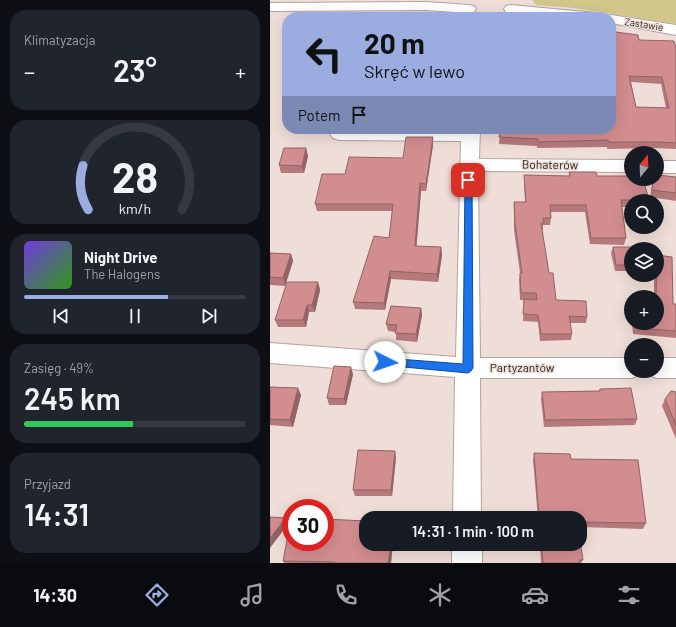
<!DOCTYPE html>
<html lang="pl">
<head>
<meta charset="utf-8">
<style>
  :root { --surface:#171b24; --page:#20242c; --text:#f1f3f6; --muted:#9ea1a6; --line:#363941; --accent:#9bace1 }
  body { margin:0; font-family:Barlow,sans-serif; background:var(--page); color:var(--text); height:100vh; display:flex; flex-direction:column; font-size:15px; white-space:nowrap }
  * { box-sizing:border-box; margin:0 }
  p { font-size:13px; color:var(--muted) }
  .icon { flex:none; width:22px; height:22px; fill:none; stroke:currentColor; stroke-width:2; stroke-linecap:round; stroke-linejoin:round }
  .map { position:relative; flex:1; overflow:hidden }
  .side { display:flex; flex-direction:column; gap:10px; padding:10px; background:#0d0f14; width:270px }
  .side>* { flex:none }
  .banner { position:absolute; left:12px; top:12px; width:334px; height:122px; border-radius:16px; box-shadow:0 4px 16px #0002; background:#9bace1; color:#111; overflow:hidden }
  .needle { width:26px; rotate:19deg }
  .buttons { position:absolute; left:354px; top:146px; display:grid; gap:8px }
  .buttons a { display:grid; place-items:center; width:40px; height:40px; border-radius:50%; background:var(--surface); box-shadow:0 4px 16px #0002; font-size:20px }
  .speed { position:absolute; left:12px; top:499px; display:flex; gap:8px; font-size:20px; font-weight:700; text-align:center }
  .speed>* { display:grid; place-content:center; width:52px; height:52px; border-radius:50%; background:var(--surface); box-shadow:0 4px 16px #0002; line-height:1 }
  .speed .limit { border:6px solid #d22; background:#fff; color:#111 }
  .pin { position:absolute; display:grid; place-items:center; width:34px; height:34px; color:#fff; margin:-17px; border-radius:8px; box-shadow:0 2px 6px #0006 }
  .me { position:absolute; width:44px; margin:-22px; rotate:94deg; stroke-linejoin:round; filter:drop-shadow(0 0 3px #0008) }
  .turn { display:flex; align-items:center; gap:14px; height:84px; padding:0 16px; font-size:18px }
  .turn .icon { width:52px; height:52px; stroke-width:2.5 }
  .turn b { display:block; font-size:28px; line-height:34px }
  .then { display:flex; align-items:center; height:38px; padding:0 16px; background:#0003; gap:8px; font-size:15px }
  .big { font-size:30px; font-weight:600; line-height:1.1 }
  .side .card { flex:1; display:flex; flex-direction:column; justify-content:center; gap:6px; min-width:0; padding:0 14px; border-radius:16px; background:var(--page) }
  .side .dial { align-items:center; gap:0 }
  .dial svg { height:104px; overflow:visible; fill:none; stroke:var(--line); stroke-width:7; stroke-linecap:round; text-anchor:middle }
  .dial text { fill:var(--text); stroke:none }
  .song { display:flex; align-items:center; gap:12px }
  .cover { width:48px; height:48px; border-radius:6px; background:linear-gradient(135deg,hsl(260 70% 55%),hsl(110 70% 35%)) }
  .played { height:4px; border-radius:2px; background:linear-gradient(90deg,var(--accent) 65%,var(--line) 65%) }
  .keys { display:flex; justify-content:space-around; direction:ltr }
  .heat { display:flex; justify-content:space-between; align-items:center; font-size:22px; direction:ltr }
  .charge { height:6px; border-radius:3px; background:linear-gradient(90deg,#34c759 49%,var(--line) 0) }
  .trip { position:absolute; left:89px; top:511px; width:228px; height:40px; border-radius:16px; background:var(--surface); box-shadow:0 4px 16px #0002; font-weight:600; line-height:40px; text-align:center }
  .menu { display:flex; height:64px; justify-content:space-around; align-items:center; background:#090b0e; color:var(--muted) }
  .menu .icon { width:28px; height:28px }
  .menu .on { color:var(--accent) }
  .menu b { font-size:18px; color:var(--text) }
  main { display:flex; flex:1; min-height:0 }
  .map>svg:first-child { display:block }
</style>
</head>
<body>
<main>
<section class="side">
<div class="card"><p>Klimatyzacja</p>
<div class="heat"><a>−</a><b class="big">23°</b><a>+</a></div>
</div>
<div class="card dial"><svg viewBox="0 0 100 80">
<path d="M14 69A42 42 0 1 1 86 69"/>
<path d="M14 69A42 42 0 0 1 10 35" stroke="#9bace1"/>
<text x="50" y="56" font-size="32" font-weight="700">28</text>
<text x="50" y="72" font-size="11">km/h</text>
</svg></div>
<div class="card">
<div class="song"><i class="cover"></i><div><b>Night Drive</b><p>The Halogens</p></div></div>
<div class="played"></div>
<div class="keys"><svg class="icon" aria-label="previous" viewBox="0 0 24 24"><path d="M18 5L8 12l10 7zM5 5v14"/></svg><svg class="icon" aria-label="pause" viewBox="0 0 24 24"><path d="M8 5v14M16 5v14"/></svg><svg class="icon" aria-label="next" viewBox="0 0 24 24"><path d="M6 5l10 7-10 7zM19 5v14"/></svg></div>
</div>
<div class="card"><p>Zasięg · 49%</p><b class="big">245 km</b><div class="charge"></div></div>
<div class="card"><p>Przyjazd</p><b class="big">14:31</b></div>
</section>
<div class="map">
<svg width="406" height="563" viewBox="0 0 406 563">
  <rect width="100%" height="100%" fill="#efded7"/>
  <path fill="#d1c78a" d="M262 0H406V24L304 8 266 5Z"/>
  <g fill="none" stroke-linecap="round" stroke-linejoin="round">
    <g stroke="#b2a39c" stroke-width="2">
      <path id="minor" d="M156 2 199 5 204 6 206 9 204 12 199 13 156 10 0 11V3Z
        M241 5 326 13 331 14 333 17H279L236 12 234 9 236 6Z
        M341 15 406 25V35L341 23V17H335Z
        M67 129 192 130V129H210L209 159 361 160V172L208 171 210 358H361V371H372L370 375 361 378H210L211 518H183L185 377 0 363V343L186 357 191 141 69 140 63 138 60 134 63 130Z
        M387 161H406V173H387Z
        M387 358H406V378H387L378 375 376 371H387Z
        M182 544H212V563H182Z"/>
    </g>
    <use href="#minor" fill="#fff" fill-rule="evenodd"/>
  </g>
  <path fill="#b5797c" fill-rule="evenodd" d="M341 33 406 48V149L385 148 337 149V147L267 148V146L229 144 230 129H341L343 107 341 93ZM361 82 391 84 396 108 366 107Z
    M163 137V145L156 191H151L146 246 171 247 172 255 168 282 121 279 115 310 85 309 83 302 119 238 122 211H47L45 204 75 174 133 158Z
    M36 148 38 156 34 173H11L9 165Z
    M299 172 327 176 379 200 378 201H361V207H352L356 238 354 245 320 244 315 212H281V218L280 225H273V230H272L279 273 286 300 317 317 316 323H300L302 334 301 340 270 341 268 322 253 321 254 300H250L249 280 250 273 244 230V202H255L254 182V175L299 176Z
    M406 177V201L380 197 383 179Z
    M343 247 361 249V271H345L341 253Z
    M0 253 21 254 23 261 15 286 0 285Z
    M384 275H387L403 304H406V338L363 334 362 323H387V297H384Z
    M48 282 50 290 45 312H39L36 327H8L5 320Z
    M151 308 152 315 147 342 126 340V332L118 331 116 324Z
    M83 374 76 405H59L57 398Z
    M0 387 31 395 23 427 0 425Z
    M330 389 367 419 365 425 274 427 271 399 272 392 329 391Z
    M406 392V439L392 406 395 399Z
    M264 453 301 459 376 523 373 529 310 527V518H268L263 460Z
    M126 457 122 496H85L83 490Z
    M96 544H123L121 563H14L13 561Z
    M270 544H310L313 560 311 563H271Z"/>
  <path fill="#936365" d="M163 137V145L156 191V184Z
    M36 148 38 156 34 173 32 166Z
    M150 183 151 191 146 253 145 246Z
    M171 247 172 255 168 282 167 274Z
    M21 254 23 261 15 286 13 278Z
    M120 271 121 279 115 310 114 303Z
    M48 282 50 290 45 312 42 305Z
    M37 305 39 312 36 327 33 320Z
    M151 308 152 315 147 342 146 334Z
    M81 367 83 374 76 405 74 399Z
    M28 388 31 395 23 427 20 420Z
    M125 451 126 457 122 496 121 490Z
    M16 518 19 523 0 548V538Z
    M121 544H123L121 563H118Z"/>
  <path fill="#d28d90" stroke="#936365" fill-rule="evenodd" d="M346 32 368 35 369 40 404 41 406 48V143L387 142H339L338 140 268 142V139L229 137 230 129H341V107H346L341 80V33ZM359 76 392 77 399 108 366 107Z
    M136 137H163L156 184 150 183 145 246 171 247 167 274 120 271 114 303 83 302 104 236 119 238 123 204H45L52 174H75L79 157 133 158Z
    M14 148H36L32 166 9 165Z
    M299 172H326L327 176H361V179H373L379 200H351L356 238H321L316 205H280L281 218H273L274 223H271L279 273H283L286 300 316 301 317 317 299 316 302 334H271L268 315 253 314 254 299 267 300 266 293H251L250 273H252L245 223 244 202H256L254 175 300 176Z
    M387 175 406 177V193L382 190 383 179H387Z
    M343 247H368L369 249H361V265H346Z
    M0 253 21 254 13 278 0 277Z
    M387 255 402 257 403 304H406V331L365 328 364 323H387V297H386Z
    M17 282H48L42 305H37L33 320H5Z
    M121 306 151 308 146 334 125 333 127 325 116 324Z
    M64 366 81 367 74 399 57 398Z
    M0 387 28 388 20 420 0 419Z
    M361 388 367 419 275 420 272 392 330 391V389Z
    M401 391 406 392V425L395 399Z
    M88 450 125 451 121 490H83Z
    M264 453 300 454 301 459 368 460 376 523 310 522V518H269Z
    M0 517 16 518 0 538Z
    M21 519V542H55V519L96 521V544H121L118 563H64L65 562 13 561Z
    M310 540 313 560H309V563H273L271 544H310Z"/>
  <path fill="#1a73e8" stroke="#114b97" d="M198 178 202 180 203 368 201 371 198 373 112 365 110 362 112 359 115 358 193 364 195 180Z"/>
  <g text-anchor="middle" stroke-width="3" stroke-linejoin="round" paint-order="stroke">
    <g font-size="10" fill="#251f1c" stroke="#efded7">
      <text transform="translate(374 24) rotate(9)" y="4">Zastawie</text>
    </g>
    <g font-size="12" fill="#251f1c" stroke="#efded7">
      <text transform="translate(280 165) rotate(1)" y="4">Bohaterów</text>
      <text x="252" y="372">Partyzantów</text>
    </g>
  </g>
</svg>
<div class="buttons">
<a><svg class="needle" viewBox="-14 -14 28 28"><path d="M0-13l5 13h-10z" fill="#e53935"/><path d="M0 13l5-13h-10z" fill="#9ea1a6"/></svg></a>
<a><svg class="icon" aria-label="search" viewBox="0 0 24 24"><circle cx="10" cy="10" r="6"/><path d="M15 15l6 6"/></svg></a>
<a><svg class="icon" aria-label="layers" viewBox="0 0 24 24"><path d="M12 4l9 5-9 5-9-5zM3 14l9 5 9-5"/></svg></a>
<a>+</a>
<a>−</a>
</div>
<div class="speed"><div class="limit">30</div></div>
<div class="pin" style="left:198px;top:180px;background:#d93025"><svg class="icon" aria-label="arrive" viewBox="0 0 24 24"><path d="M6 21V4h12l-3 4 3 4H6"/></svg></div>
<svg class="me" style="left:115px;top:362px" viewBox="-20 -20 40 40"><circle r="19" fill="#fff"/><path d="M0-13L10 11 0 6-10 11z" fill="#1a73e8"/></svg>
<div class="trip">14:31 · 1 min · 100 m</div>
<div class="banner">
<div class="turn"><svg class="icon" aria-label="left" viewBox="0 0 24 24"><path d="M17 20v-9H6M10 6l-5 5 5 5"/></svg><div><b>20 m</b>Skręć w lewo</div></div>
<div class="then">Potem<svg class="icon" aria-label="arrive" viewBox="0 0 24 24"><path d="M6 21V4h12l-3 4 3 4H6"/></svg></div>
</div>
</div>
</main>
<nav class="menu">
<b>14:30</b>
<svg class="icon on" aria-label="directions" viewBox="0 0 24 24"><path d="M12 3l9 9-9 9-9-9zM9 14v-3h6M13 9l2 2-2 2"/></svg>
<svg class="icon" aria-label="music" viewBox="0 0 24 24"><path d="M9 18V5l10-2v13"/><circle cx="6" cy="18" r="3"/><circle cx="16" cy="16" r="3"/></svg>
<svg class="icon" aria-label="phone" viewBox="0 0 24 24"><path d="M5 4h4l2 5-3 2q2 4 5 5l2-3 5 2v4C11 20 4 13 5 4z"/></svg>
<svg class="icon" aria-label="climate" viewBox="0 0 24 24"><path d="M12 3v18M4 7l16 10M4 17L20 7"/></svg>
<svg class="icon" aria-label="car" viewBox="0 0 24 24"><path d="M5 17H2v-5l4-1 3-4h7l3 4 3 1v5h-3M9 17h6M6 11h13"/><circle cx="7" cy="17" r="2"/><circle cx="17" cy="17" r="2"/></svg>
<svg class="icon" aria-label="filters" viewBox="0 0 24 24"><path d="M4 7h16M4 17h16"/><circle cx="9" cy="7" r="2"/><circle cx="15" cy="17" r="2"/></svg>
</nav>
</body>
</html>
